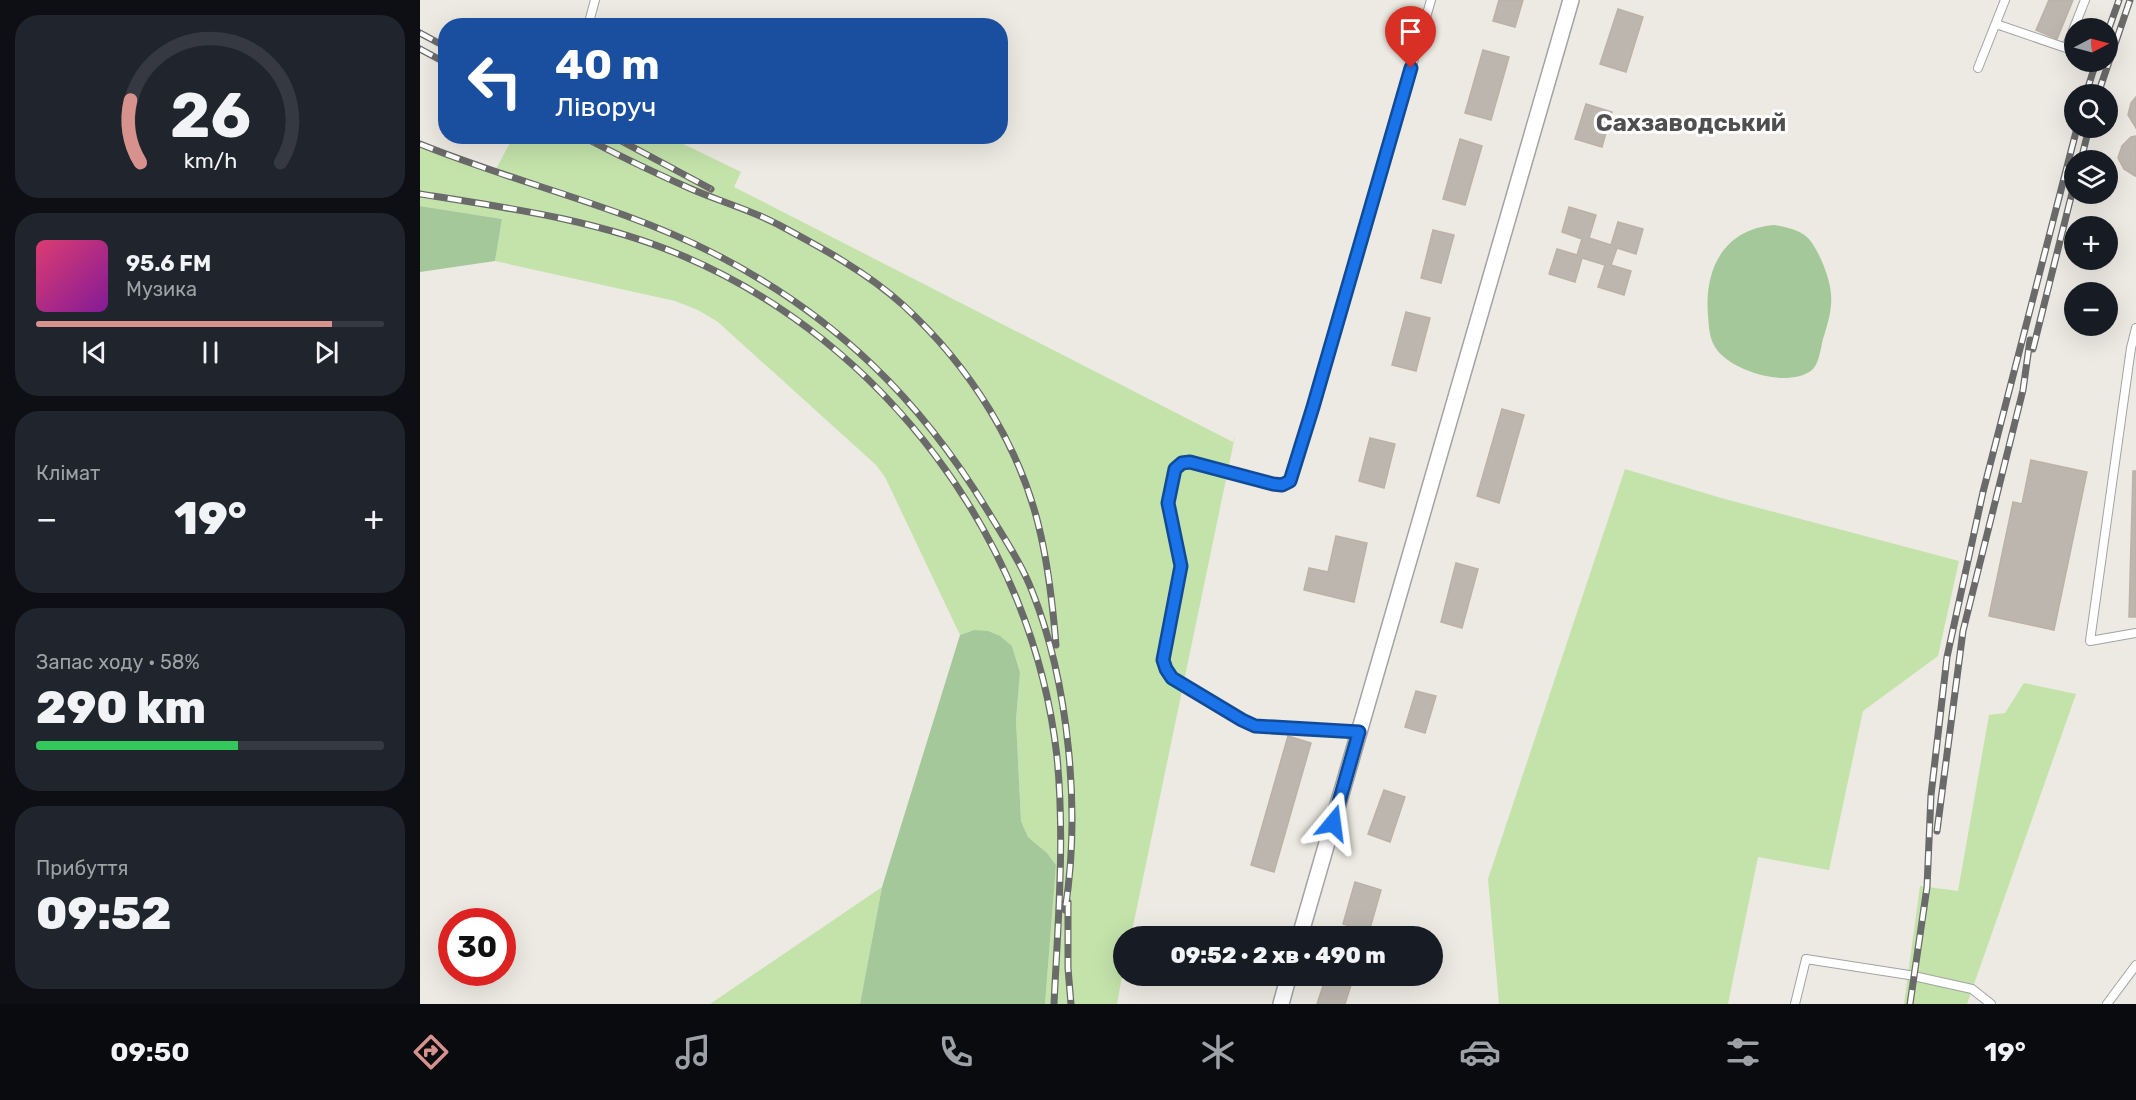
<!DOCTYPE html>
<html lang="uk">
<head>
<meta charset="utf-8">
<style>
  :root { --surface:#171b24; --page:#20242c; --text:#f1f3f6; --muted:#9ea1a6; --line:#363941; --accent:#d7928e }
  body { margin:0; font-family:Rubik,sans-serif; background:var(--page); color:var(--text); height:100vh; display:flex; flex-direction:column; font-size:22px; white-space:nowrap }
  * { box-sizing:border-box; margin:0 }
  p { font-size:20px; color:var(--muted) }
  .icon { flex:none; width:33px; height:33px; fill:none; stroke:currentColor; stroke-width:2; stroke-linecap:round; stroke-linejoin:round }
  .map { position:relative; flex:1; overflow:hidden }
  .details { display:flex; flex-direction:column; gap:15px; padding:15px; background:#0d0f14; width:420px }
  .details>* { flex:none }
  .guide { position:absolute; left:18px; top:18px; width:570px; height:126px; border-radius:24px; box-shadow:0 6px 24px #0002; background:#1a4fa0; color:#fff; overflow:hidden }
  .needle { width:39px; rotate:84deg }
  .buttons { position:absolute; left:1644px; top:18px; display:grid; gap:12px }
  .buttons a { display:grid; place-items:center; width:54px; height:54px; border-radius:50%; background:var(--surface); box-shadow:0 6px 24px #0002; font-size:30px }
  .speed { position:absolute; left:18px; top:908px; display:flex; gap:12px; font-size:30px; font-weight:700; text-align:center }
  .speed>* { display:grid; place-content:center; width:78px; height:78px; border-radius:50%; background:var(--surface); box-shadow:0 6px 24px #0002; line-height:1 }
  .speed .limit { border:9px solid #d22; background:#fff; color:#111 }
  .pin { position:absolute; display:grid; place-items:center; width:51px; height:51px; color:#fff; margin:-62px -26px; border-radius:50% 50% 50% 0; rotate:-45deg; box-shadow:0 0 6px #0007 }
  .pin .icon { rotate:45deg }
  .me { position:absolute; width:66px; margin:-33px; rotate:16deg; stroke-linejoin:round; filter:drop-shadow(0 0 4px #0008) }
  .turn { display:flex; align-items:center; gap:21px; height:126px; padding:0 18px; font-size:27px }
  .turn .icon { width:78px; height:78px; stroke-width:2.5 }
  .turn b { display:block; font-size:42px; line-height:51px }
  .big { font-size:45px; font-weight:800; line-height:1.1 }
  .details .widget { flex:1; display:flex; flex-direction:column; justify-content:center; gap:9px; min-width:0; padding:0 21px; border-radius:24px; background:var(--page) }
  .details .dial { align-items:center; gap:0 }
  .dial svg { height:156px; overflow:visible; fill:none; stroke:var(--line); stroke-width:7; stroke-linecap:round; text-anchor:middle }
  .dial text { fill:var(--text); stroke:none }
  .song { display:flex; align-items:center; gap:18px }
  .cover { width:72px; height:72px; border-radius:9px; background:linear-gradient(135deg,hsl(340 70% 55%),hsl(290 70% 35%)) }
  .played { height:6px; border-radius:3px; background:linear-gradient(90deg,var(--accent) 85%,var(--line) 85%) }
  .keys { display:flex; justify-content:space-around; direction:ltr }
  .heat { display:flex; justify-content:space-between; align-items:center; font-size:33px; direction:ltr }
  .charge { height:9px; border-radius:4px; background:linear-gradient(90deg,#34c759 58%,var(--line) 0) }
  .trip { position:absolute; left:693px; top:926px; width:330px; height:60px; border-radius:30px; background:var(--surface); box-shadow:0 6px 24px #0002; font-weight:800; line-height:60px; text-align:center }
  .tab-bar { display:flex; height:96px; justify-content:space-around; align-items:center; background:#090b0e; color:var(--muted) }
  .tab-bar .icon { width:42px; height:42px }
  .tab-bar .current { color:var(--accent) }
  .tab-bar b { font-size:27px; color:var(--text) }
  main { display:flex; flex:1; min-height:0 }
  .map>svg:first-child { display:block }
</style>
</head>
<body>
<main>
<section class="details">
<div class="widget dial"><svg viewBox="0 0 100 80">
<path d="M14 69A42 42 0 1 1 86 69"/>
<path d="M14 69A42 42 0 0 1 9 37" stroke="#d7928e"/>
<text x="50" y="56" font-size="32" font-weight="700">26</text>
<text x="50" y="72" font-size="11">km/h</text>
</svg></div>
<div class="widget">
<div class="song"><i class="cover"></i><div><b>95.6 FM</b><p>Музика</p></div></div>
<div class="played"></div>
<div class="keys"><svg class="icon" aria-label="previous" viewBox="0 0 24 24"><path d="M18 5L8 12l10 7zM5 5v14"/></svg><svg class="icon" aria-label="pause" viewBox="0 0 24 24"><path d="M8 5v14M16 5v14"/></svg><svg class="icon" aria-label="next" viewBox="0 0 24 24"><path d="M6 5l10 7-10 7zM19 5v14"/></svg></div>
</div>
<div class="widget"><p>Клімат</p>
<div class="heat"><a>−</a><b class="big">19°</b><a>+</a></div>
</div>
<div class="widget"><p>Запас ходу · 58%</p><b class="big">290 km</b><div class="charge"></div></div>
<div class="widget"><p>Прибуття</p><b class="big">09:52</b></div>
</section>
<div class="map">
<svg width="1716" height="1004" viewBox="0 0 1716 1004">
  <rect width="100%" height="100%" fill="#eceae2"/>
  <path fill="#c3e3ab" d="M93 137H249L321 172 314 187 813 442 815 436 711 936H704L703 971 697 1004H625L636 865 627 853 608 837 601 821 596 720 600 671 592 646 554 630 540 635 465 477 456 465 298 322 278 310 255 301 75 261 82 219 0 206V144L75 171Z
    M1205 469 1301 498 1539 561 1518 656 1443 711 1409 870 1338 857 1308 1004H1079L1068 879Z
    M1604 683 1656 694 1547 1004H1484L1500 886 1538 891 1569 715 1585 713Z
    M462 887 440 1004H290Z"/>
  <path fill="#a4c89a" d="M0 206 82 219 75 261 0 272Z
    M1354 225C1385 230 1391 236 1403 264 1415 294 1413 308 1403 339 1401 347 1399 363 1393 369 1386 376 1373 378 1363 378 1343 378 1310 367 1297 350 1289 339 1289 328 1288 315 1284 269 1304 229 1354 225Z
    M554 630 568 631 580 636 592 646 600 672 596 720 601 821 608 837 627 853 636 865 625 1004H440L462 887 540 635Z"/>
  <path fill="#bcb6af" stroke="#bdb1a6" stroke-width="1.5" d="M1079 0H1103L1095 27 1073 21Z
    M1629 0H1653L1637 39 1616 30Z
    M1198 9 1223 17 1206 72 1180 64Z
    M1063 50 1089 57 1071 120 1045 113Z
    M1716 97V128L1708 115 1711 103Z
    M1166 104 1192 112 1182 147 1155 139Z
    M1716 136V176H1715L1704 169 1698 158 1702 146 1711 137Z
    M1040 139 1062 146 1045 205 1023 199Z
    M1149 207 1176 215 1169 238 1191 245 1198 222 1223 229 1216 254 1197 248 1191 265 1211 271 1204 295 1178 287 1185 265 1162 258 1155 282 1129 274 1137 249 1157 255 1162 239 1142 232Z
    M1013 230 1034 235 1021 283 1001 278Z
    M986 312 1010 318 996 371 972 365Z
    M1082 409 1104 415 1079 503 1057 496Z
    M950 438 975 444 964 488 939 481Z
    M1611 460 1667 472 1634 630 1569 616 1593 502 1602 504Z
    M1713 471H1716V617H1709Z
    M916 536 947 543 934 602 884 590 889 568 908 572Z
    M1036 563 1058 569 1042 628 1021 622Z
    M996 691 1016 696 1005 733 985 727Z
    M868 736 891 743 854 872 831 865Z
    M964 790 985 797 970 842 948 834Z
    M935 882 961 890 949 932 923 924Z
    M906 977 931 985 925 1004H897Z"/>
  <g fill="none" stroke-linecap="round" stroke-linejoin="round">
    <g stroke="#a3a3a3" stroke-width="10">
      <path id="service" d="M1576 24 1646 48 1665 0
        M168 26 175 0
        M1558 68 1585 0
        M1716 328 1711 348 1670 641 1716 633
        M939 732 835 726 822 720 752 678 746 669 743 660 761 566 749 503 755 469 762 463 770 462 853 484 862 485 870 481 893 407 1011 0
        M1375 1004 1386 959 1489 975 1552 989 1571 1004
        M1687 1004 1716 965"/>
    </g>
    <g stroke="#a3a3a3" stroke-width="18">
      <path id="minor" d="M880 936 1151 0
        M861 1004 869 975"/>
    </g>
    <use href="#service" stroke="#fff" stroke-width="8"/>
    <use href="#minor" stroke="#fff" stroke-width="15"/>
    <g stroke="#6a6a6a" stroke-width="7">
      <path id="rail" d="M1688 31 1699 0
        M0 33 26 47
        M0 49 26 63
        M1666 94 1676 62
        M1678 94 1710 0
        M162 136C197 155 233 172 269 188 298 201 329 209 357 224 400 247 447 272 483 305 550 366 602 448 621 536 629 572 633 608 636 645
        M192 136 291 189
        M0 144C96 183 200 206 293 253 415 315 502 400 572 518 586 541 602 565 612 591 649 683 661 812 645 910
        M1661 160 1669 128
        M0 194C89 208 179 220 263 256 464 341 613 540 637 757 645 838 638 922 634 1004
        M1613 349 1654 185
        M1517 831 1543 631 1603 390 1610 340
        M648 902V968L651 1004
        M1490 1004 1507 887 1511 795 1527 657 1563 492 1657 128"/>
    </g>
    <use href="#rail" stroke="#fff" stroke-width="4.5" stroke-dasharray="14" stroke-linecap="butt"/>
  </g>
  <g fill="none" stroke-linecap="round" stroke-linejoin="round">
    <g stroke="#114b97" stroke-width="15">
      <path id="route" d="M913 823 939 732 835 726 822 720 752 678 746 669 743 660 761 566 748 503 755 469 762 463 770 462 853 484 862 485 870 481 893 407 991 68"/>
    </g>
    <use href="#route" stroke="#1a73e8" stroke-width="10"/>
  </g>
  <g text-anchor="middle" stroke-width="6" stroke-linejoin="round" paint-order="stroke">
    <g font-size="24" font-weight="bold" fill="#4f4f4f" stroke="#fff">
      <text x="1271" y="131">Сахзаводський</text>
    </g>
  </g>
</svg>
<div class="buttons">
<a><svg class="needle" viewBox="-14 -14 28 28"><path d="M0-13l5 13h-10z" fill="#e53935"/><path d="M0 13l5-13h-10z" fill="#9ea1a6"/></svg></a>
<a><svg class="icon" aria-label="search" viewBox="0 0 24 24"><circle cx="10" cy="10" r="6"/><path d="M15 15l6 6"/></svg></a>
<a><svg class="icon" aria-label="layers" viewBox="0 0 24 24"><path d="M12 4l9 5-9 5-9-5zM3 14l9 5 9-5"/></svg></a>
<a>+</a>
<a>−</a>
</div>
<div class="speed"><div class="limit">30</div></div>
<div class="pin" style="left:991px;top:68px;background:#d93025"><svg class="icon" aria-label="arrive" viewBox="0 0 24 24"><path d="M6 21V4h12l-3 4 3 4H6"/></svg></div>
<svg class="me" style="left:913px;top:823px" viewBox="-20 -20 40 40"><path d="M0-17L14 15 0 8-14 15z" fill="#1a73e8" stroke="#fff" stroke-width="4"/></svg>
<div class="trip">09:52 · 2 хв · 490 m</div>
<div class="guide">
<div class="turn"><svg class="icon" aria-label="left" viewBox="0 0 24 24"><path d="M17 20v-9H6M10 6l-5 5 5 5"/></svg><div><b>40 m</b>Ліворуч</div></div>
</div>
</div>
</main>
<nav class="tab-bar">
<b>09:50</b>
<svg class="icon current" aria-label="directions" viewBox="0 0 24 24"><path d="M12 3l9 9-9 9-9-9zM9 14v-3h6M13 9l2 2-2 2"/></svg>
<svg class="icon" aria-label="music" viewBox="0 0 24 24"><path d="M9 18V5l10-2v13"/><circle cx="6" cy="18" r="3"/><circle cx="16" cy="16" r="3"/></svg>
<svg class="icon" aria-label="phone" viewBox="0 0 24 24"><path d="M5 4h4l2 5-3 2q2 4 5 5l2-3 5 2v4C11 20 4 13 5 4z"/></svg>
<svg class="icon" aria-label="climate" viewBox="0 0 24 24"><path d="M12 3v18M4 7l16 10M4 17L20 7"/></svg>
<svg class="icon" aria-label="car" viewBox="0 0 24 24"><path d="M5 17H2v-5l4-1 3-4h7l3 4 3 1v5h-3M9 17h6M6 11h13"/><circle cx="7" cy="17" r="2"/><circle cx="17" cy="17" r="2"/></svg>
<svg class="icon" aria-label="filters" viewBox="0 0 24 24"><path d="M4 7h16M4 17h16"/><circle cx="9" cy="7" r="2"/><circle cx="15" cy="17" r="2"/></svg>
<b>19°</b>
</nav>
</body>
</html>
